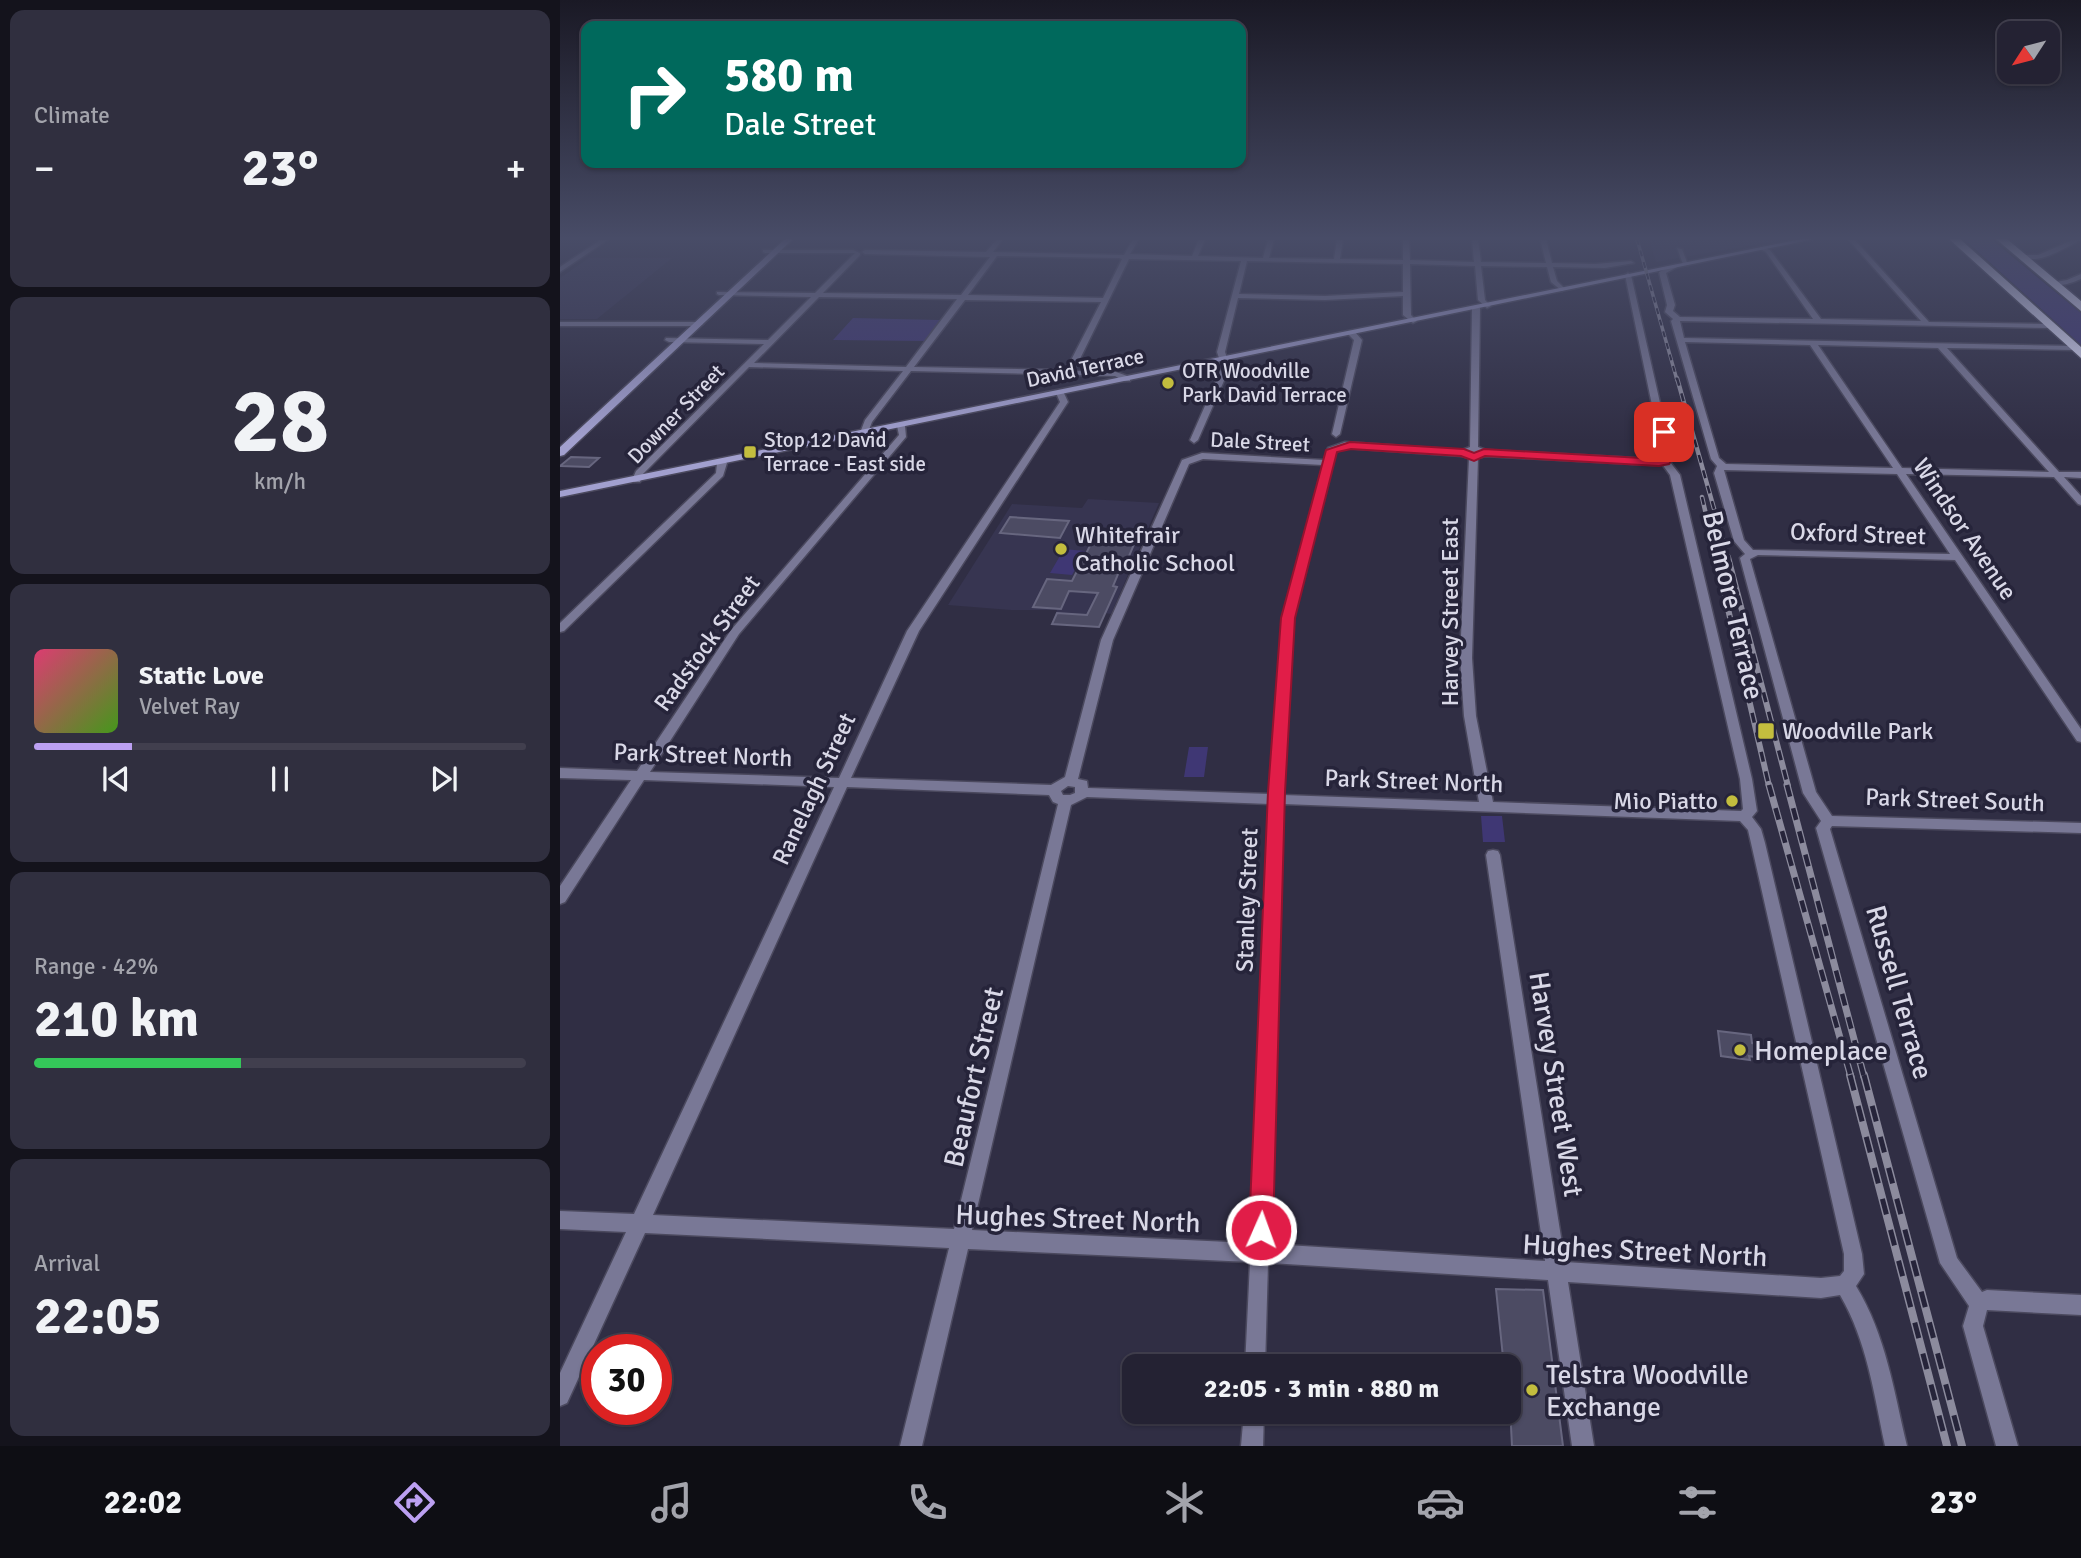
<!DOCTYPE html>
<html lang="en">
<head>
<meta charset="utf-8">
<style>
  :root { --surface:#242233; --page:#302f3f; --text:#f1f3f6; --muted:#a3a4ac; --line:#413f4e; --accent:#bca0f2 }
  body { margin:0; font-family:Signika,sans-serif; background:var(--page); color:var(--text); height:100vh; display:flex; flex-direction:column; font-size:26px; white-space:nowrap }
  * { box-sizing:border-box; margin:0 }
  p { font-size:23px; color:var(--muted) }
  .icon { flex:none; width:38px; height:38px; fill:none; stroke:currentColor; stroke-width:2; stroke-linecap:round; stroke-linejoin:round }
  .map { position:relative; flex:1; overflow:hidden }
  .details { display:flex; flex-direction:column; gap:10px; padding:10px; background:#14131c; width:560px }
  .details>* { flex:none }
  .guide { position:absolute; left:21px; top:21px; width:665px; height:147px; border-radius:14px; box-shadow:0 2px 5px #0004,0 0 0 2px var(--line); background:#00695c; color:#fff; overflow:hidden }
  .needle { width:46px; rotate:234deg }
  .buttons { position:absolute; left:1437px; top:21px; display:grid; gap:14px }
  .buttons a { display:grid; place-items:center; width:63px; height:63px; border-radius:14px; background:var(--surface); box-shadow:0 2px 5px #0004,0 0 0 2px var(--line); font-size:35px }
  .speed { position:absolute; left:21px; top:1334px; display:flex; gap:14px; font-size:35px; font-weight:700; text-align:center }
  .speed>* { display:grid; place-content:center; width:91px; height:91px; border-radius:50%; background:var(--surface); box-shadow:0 2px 5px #0004,0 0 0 2px var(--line); line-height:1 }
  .speed .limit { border:10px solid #d22; background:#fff; color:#111 }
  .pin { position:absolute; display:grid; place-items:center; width:60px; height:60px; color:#fff; margin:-30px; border-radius:14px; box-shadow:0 4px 10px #0006 }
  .me { position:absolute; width:77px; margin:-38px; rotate:2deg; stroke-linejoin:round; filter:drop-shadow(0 0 5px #0008) }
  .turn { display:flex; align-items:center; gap:24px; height:147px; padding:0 28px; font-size:32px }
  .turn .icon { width:91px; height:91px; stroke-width:2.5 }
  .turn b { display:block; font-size:49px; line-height:60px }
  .big { font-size:52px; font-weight:700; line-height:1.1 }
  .details .card { flex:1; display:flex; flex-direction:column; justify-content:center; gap:10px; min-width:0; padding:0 24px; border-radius:14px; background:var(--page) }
  .details .dial { align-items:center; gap:0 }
  .dial b { font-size:91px; line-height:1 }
  .song { display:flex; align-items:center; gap:21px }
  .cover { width:84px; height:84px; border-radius:10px; background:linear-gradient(135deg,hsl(340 70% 55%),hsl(100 70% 35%)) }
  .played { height:7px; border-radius:4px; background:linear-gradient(90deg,var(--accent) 20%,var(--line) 20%) }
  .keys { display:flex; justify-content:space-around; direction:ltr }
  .heat { display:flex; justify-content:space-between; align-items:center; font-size:38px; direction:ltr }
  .charge { height:10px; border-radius:5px; background:linear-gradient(90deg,#34c759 42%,var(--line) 0) }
  .trip { position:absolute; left:562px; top:1354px; width:399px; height:70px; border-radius:14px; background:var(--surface); box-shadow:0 2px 5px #0004,0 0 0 2px var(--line); font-weight:700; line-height:70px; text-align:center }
  .tabs { display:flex; height:112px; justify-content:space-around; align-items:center; background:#0e0e14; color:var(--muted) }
  .tabs .icon { width:49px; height:49px }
  .tabs .selected { color:var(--accent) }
  .tabs b { font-size:32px; color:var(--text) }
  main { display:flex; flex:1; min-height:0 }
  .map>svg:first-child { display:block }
</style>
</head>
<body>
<main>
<section class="details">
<div class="card"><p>Climate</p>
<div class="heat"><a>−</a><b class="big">23°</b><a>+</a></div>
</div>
<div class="card dial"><b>28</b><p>km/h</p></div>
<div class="card">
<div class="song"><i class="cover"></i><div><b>Static Love</b><p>Velvet Ray</p></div></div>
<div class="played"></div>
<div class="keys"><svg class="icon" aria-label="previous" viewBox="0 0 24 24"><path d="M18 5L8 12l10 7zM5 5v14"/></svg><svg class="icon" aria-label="pause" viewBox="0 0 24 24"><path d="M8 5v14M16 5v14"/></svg><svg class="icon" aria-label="next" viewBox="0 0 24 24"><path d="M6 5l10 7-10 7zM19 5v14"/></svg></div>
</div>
<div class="card"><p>Range · 42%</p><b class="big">210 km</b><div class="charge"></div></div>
<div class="card"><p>Arrival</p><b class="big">22:05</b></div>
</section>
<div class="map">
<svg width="1521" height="1446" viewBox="0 0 1521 1446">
  <rect width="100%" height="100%" fill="#302e44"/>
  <path fill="#373551" d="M1089 239H1227L1096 262Z
    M29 258H112L37 319H0V278Z
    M528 499 599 503 551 614 544 613 539 627 492 624 497 610H451L388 605 452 504 522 508Z"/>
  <path fill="#3f3774" d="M1404 239H1431L1521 313V345Z
    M293 318 380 320 365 341 273 340Z
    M504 549 525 551 512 575 490 573Z
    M629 747H648L644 777H624Z
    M921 816H942L945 842H923Z"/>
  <path fill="#4c4b63" stroke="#67667f" stroke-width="2" d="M11 457 39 458 29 467 0 466Z
    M450 517 509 521 500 538 440 533Z
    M537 532 578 535 564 568 561 567 553 586 557 587 539 627 492 624 497 613 527 615 538 593 509 591 501 609 473 607 487 579 512 581Z
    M1158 1031 1191 1035 1192 1043 1199 1044 1201 1058 1189 1056 1190 1060 1161 1056Z
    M936 1289 983 1290 1003 1446H952L948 1367H944Z"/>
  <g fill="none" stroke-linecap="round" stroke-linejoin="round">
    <g stroke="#4b495e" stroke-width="3">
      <path id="street" d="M42 239H49L0 272V267Z
        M437 239H443L433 252 564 255 573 239H579L570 254 632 256 639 239H645L638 256 703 258 708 239H714L709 258 774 259 777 239H783L780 259 843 260V239H849L850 260 914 262 912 239H918L921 262 986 263 980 239H986L992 263 1035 264 1071 261 1074 263 1045 268 993 267 997 281 1005 289 1002 291 991 282 987 267 921 266 925 300 931 306 927 308 918 300 915 266 850 264 851 315 857 321 853 323 843 315V296L765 300 678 298 665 352 670 367 638 440 634 443 630 440 662 367 657 352 681 261 569 259 514 371 556 372 570 377V381H564L555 376 351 371 312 422 307 435 304 436 300 433 305 420 343 371 189 367 83 474 80 482H74L72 480 76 471 204 344 109 342 105 340 106 338 208 340 251 297 159 295 157 294V292L255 293 295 253H205L203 252V250H293L300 253V255L263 293 401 295 430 257 305 254 302 252 305 250 426 252ZM437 256 559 258 562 259 543 298 408 295ZM687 261 843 264V292L765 296 679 294ZM259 297 397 299 346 367 194 363ZM405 300 541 302 506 370 354 367Z
        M1288 239H1294L1369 322 1491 324 1495 326 1491 328 1120 321 1124 338 1514 346 1518 348 1514 350 1387 348 1499 472H1521V478L1504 477 1521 496V505L1518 504 1494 477 1346 474 1521 729V742L1517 741 1395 560 1198 555 1190 559 1256 792 1272 816 1521 823V833L1272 826 1270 829 1397 1258 1422 1292 1427 1290 1521 1295V1315L1427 1310 1423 1326 1458 1446H1436L1403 1326 1409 1306 1380 1263 1256 828 1261 821 1243 793 1180 558 1185 554 1174 541 1154 473 1157 466 1151 459 1111 321 1113 319 1105 312 1107 305 1099 272 1114 265 1119 266 1106 273 1115 305 1113 311 1120 317 1253 319 1206 252 1200 249V247L1210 250 1261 319 1361 321ZM1125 342 1250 345 1333 468 1166 464 1159 458ZM1258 345 1378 348 1489 472 1342 468ZM1164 470 1337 474 1390 554 1193 550 1184 540Z
        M1515 239H1521V240C1502 249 1480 265 1460 257L1463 255H1478Z
        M1117 248 1122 249 1128 265 1123 264Z
        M1068 273 1071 275 1113 460 1110 462 1120 475 1192 779 1197 811 1192 817 1201 829 1205 843 1302 1254 1304 1274 1296 1286C1326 1335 1334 1392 1347 1446H1325C1314 1394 1307 1341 1280 1295L1261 1298 1008 1282 1034 1446H1012L988 1280 708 1263 705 1367H685L690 1262 408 1249 362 1446H340L389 1248 85 1233 7 1403 0 1406V1373L66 1232 0 1229V1211L74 1214 274 787 84 780 5 902 0 904V886L71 780 0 778V768L77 771 171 630 339 435 337 426 341 423 345 426 346 437 179 634 90 772 279 778 347 631 500 402 496 393 500 391H503L508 402 359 631 291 778 491 785 505 777 541 640 622 460 642 453 764 460 768 448 785 442 902 450 910 447 912 308 916 306 920 308 918 447 926 450 1094 459 1103 458 1065 275ZM786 448 902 456 909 458 900 658 904 716 919 802 723 795 733 618 775 452ZM925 456 1094 465 1102 464 1110 475 1180 779 1183 809 1181 811 933 802 916 716 912 658 918 458ZM643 459 763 465 723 618 710 794 528 788 527 781 518 779 553 640 629 464ZM508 786 515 787V793L510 795H503L501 791ZM287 787 489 795 493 802 498 804 394 1229 93 1215ZM527 797 710 804 690 1243 412 1230 511 805ZM723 804 1180 821 1188 830 1191 843 1284 1254V1271L1280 1276 1261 1278 1005 1262 940 855 938 851 933 850 928 851 926 855 985 1261 709 1244Z
        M1521 274V279C1511 283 1499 288 1490 283L1507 280Z
        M0 322H139L143 324 139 326H0Z
        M789 332H795L802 340 780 434 776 437 772 434 794 340 788 334Z
        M162 460 167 463 163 476 4 631 0 632V623L156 473 157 463Z
        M684 1412H704L703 1446H681Z"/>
    </g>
    <g stroke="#4b495e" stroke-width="3">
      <path id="secondary" d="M225 239H233L4 455 0 456V447Z
        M1241 239H1254L0 497V491Z"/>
    </g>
    <g stroke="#4b495e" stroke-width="3">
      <path id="highway" d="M1389 239H1400L1521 347V358Z
        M1436 239H1447L1521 301V311Z"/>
    </g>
    <use href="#street" fill="#797896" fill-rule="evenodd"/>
    <use href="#secondary" fill="#a2a0cf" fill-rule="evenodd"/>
    <use href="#highway" fill="#e0e0fd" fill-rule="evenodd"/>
    <g stroke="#8c8b9d" stroke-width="3.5">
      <path id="rail-far4" d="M1077 239 1117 380"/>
    </g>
    <g stroke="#8c8b9d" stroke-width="4.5">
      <path id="rail-far3" d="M1117 378 1168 558
        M1142 497 1156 558"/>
    </g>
    <g stroke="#8c8b9d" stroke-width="6">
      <path id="rail-far2" d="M1156 557 1209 786
        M1168 557 1228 786"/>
    </g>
    <g stroke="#8c8b9d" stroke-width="7">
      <path id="rail-far1" d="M1209 785 1291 1077
        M1227 785 1304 1077"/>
    </g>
    <g stroke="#8c8b9d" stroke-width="8">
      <path id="rail" d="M1290 1075 1387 1446
        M1304 1075 1402 1446"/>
    </g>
    <use href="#rail-far4" stroke="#26243a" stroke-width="2" stroke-dasharray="6" stroke-linecap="butt"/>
    <use href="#rail-far3" stroke="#26243a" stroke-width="2.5" stroke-dasharray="8" stroke-linecap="butt"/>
    <use href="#rail-far2" stroke="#26243a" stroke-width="3.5" stroke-dasharray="10" stroke-linecap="butt"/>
    <use href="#rail-far1" stroke="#26243a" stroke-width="4.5" stroke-dasharray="12" stroke-linecap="butt"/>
    <use href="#rail" stroke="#26243a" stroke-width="5" stroke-dasharray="16" stroke-linecap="butt"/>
  </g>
  <linearGradient id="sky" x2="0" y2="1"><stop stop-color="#1a1925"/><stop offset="0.54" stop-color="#484c67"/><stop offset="1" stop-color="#484c67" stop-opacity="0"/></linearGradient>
  <rect width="1521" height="441" fill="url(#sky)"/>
  <path fill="#e11d48" stroke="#92132f" stroke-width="2" d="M1104 429 1109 432 1115 456 1109 464 1099 466 925 456 914 461 901 456 791 449 777 452 735 618 725 792 713 1230 709 1239 701 1242 692 1239 689 1230 708 792 721 618 766 450 790 442 904 449 914 453 924 449 1099 459 1103 456 1098 432Z"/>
  <g fill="#c3bd3e" stroke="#26243a" stroke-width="2.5">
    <circle cx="608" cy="383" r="7"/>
    <rect x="183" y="445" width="14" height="14" rx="3.5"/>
    <circle cx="501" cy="549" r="7"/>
    <rect x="1197" y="722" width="18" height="18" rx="3.5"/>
    <circle cx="1172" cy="801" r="7"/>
    <circle cx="1180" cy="1050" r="7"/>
    <circle cx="972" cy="1390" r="7"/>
  </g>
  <g text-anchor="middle" stroke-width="7" stroke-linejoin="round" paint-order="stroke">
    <g font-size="21" fill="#d9d8e7" stroke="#26243a">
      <text transform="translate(525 368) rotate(-12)" y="7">David Terrace</text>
      <text transform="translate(116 414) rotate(-46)" y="7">Downer Street</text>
      <text transform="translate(700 442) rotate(3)" y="7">Dale Street</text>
    </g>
    <g font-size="21" fill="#d9d8e7" stroke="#26243a" text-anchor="start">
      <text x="622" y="378">OTR Woodville<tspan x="622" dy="24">Park David Terrace</tspan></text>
      <text x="204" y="447">Stop 12 David<tspan x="204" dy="24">Terrace - East side</tspan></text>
    </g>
    <g font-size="24" fill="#d9d8e7" stroke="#26243a">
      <text transform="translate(1405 529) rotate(56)" y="8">Windsor Avenue</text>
      <text transform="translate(1298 534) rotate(2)" y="8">Oxford Street</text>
      <text transform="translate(890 612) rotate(-90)" y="8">Harvey Street East</text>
      <text transform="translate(147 643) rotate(-54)" y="8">Radstock Street</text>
      <text transform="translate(143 755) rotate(2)" y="8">Park Street North</text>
      <text transform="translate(854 781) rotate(2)" y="8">Park Street North</text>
      <text transform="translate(254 789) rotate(-65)" y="8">Ranelagh Street</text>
      <text transform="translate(1395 800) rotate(2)" y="8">Park Street South</text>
      <text transform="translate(687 900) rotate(-88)" y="8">Stanley Street</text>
    </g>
    <g font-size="24" fill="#d9d8e7" stroke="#26243a" text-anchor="start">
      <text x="515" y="543">Whitefrair<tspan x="515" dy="28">Catholic School</tspan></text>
      <text x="1222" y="739">Woodville Park</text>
      <text x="1158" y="809" text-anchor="end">Mio Piatto</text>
    </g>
    <g font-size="28" fill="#d9d8e7" stroke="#26243a">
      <text transform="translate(1174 605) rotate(77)" y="10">Belmore Terrace</text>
      <text transform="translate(1340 992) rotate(74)" y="10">Russell Terrace</text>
      <text transform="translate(413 1077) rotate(-77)" y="10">Beaufort Street</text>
      <text transform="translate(997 1084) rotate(81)" y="10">Harvey Street West</text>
      <text transform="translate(518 1218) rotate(2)" y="10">Hughes Street North</text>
      <text transform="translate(1085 1250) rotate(3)" y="10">Hughes Street North</text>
    </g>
    <g font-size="28" fill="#d9d8e7" stroke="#26243a" text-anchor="start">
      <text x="1194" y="1060">Homeplace</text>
      <text x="986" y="1384">Telstra Woodville<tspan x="986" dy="32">Exchange</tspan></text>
    </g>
  </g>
</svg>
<div class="buttons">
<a><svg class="needle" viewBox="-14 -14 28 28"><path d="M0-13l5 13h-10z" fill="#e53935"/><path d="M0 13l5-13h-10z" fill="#a3a4ac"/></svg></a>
</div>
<div class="speed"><div class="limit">30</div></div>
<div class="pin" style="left:1104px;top:432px;background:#d93025"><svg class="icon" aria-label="arrive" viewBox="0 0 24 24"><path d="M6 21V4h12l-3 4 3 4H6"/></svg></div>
<svg class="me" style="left:701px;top:1230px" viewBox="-20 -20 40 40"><circle r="17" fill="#e11d48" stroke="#fff" stroke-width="3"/><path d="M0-11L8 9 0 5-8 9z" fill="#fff"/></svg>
<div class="trip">22:05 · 3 min · 880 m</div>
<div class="guide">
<div class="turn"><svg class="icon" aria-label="right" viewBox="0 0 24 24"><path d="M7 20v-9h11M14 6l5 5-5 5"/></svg><div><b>580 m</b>Dale Street</div></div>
</div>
</div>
</main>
<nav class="tabs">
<b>22:02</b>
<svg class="icon selected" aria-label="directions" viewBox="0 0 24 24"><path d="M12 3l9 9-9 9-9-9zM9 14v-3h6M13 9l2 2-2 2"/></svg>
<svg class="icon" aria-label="music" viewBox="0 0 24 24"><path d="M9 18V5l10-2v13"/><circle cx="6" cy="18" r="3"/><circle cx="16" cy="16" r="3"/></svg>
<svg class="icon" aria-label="phone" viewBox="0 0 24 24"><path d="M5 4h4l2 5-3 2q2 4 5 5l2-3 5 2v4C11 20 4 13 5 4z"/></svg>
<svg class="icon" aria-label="climate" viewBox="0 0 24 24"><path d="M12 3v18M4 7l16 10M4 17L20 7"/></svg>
<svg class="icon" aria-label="car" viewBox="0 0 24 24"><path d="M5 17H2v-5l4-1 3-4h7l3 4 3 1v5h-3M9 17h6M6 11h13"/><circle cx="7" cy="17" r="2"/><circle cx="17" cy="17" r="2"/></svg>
<svg class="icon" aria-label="filters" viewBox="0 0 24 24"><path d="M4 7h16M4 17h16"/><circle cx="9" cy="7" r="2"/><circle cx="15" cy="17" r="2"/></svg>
<b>23°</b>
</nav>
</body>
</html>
